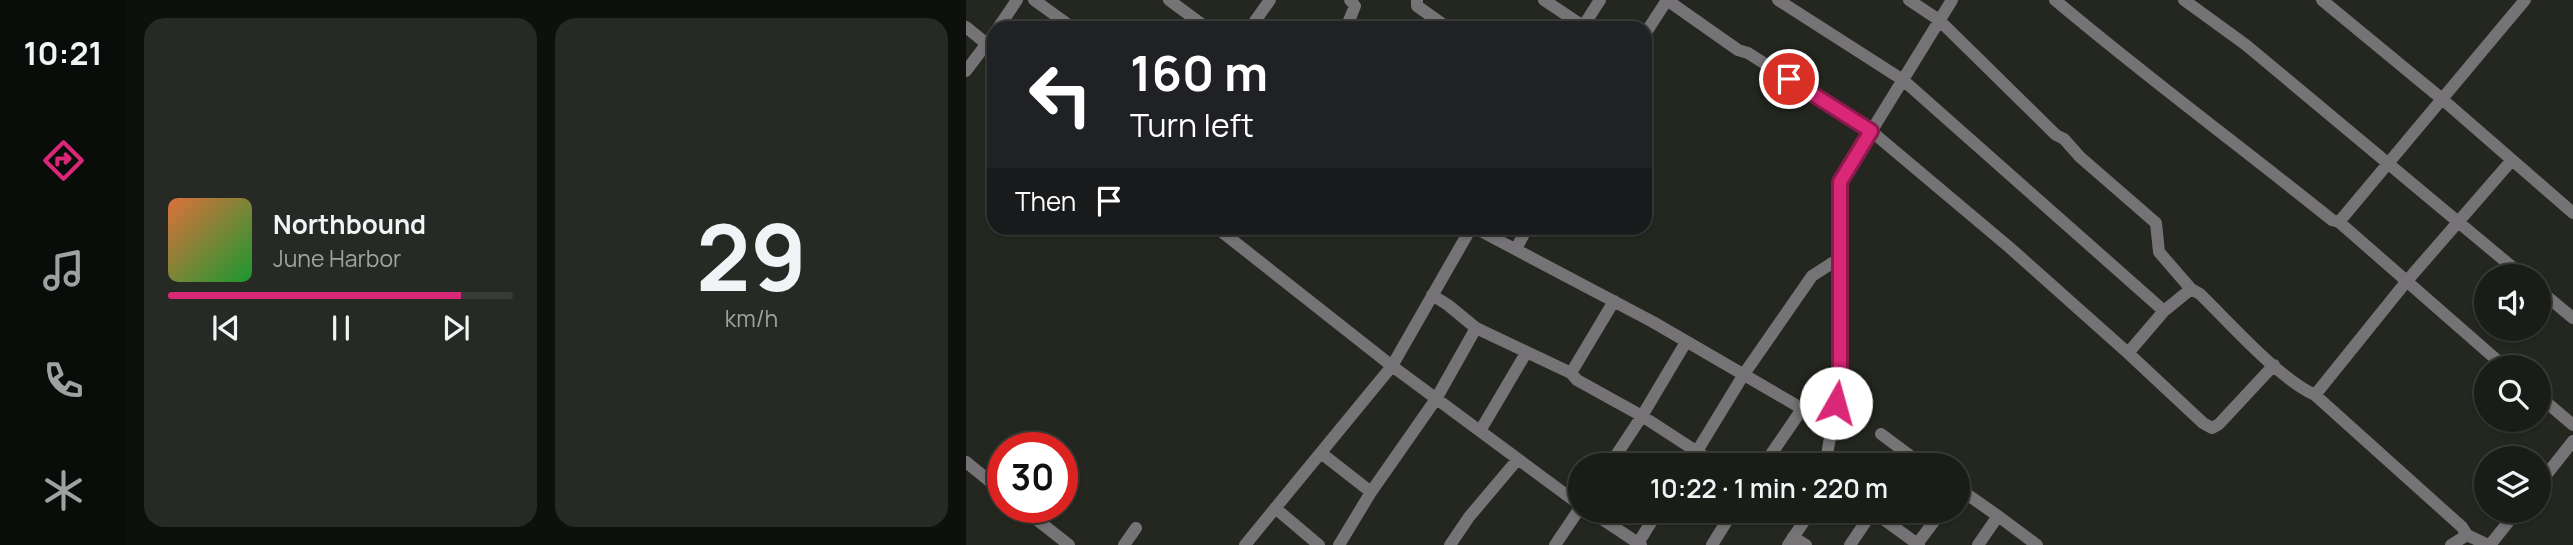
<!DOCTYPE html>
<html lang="en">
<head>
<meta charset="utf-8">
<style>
  :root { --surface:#1a1d17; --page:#272a24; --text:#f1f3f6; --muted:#9fa2a1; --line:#383b36; --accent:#db2777 }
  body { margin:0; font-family:Manrope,sans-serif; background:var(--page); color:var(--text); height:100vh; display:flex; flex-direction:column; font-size:26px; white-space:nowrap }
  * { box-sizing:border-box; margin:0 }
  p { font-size:23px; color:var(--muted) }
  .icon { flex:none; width:38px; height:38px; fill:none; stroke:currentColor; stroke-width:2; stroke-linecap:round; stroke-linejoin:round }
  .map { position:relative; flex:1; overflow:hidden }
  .side { display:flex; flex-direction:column; gap:18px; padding:18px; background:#0e100d; width:840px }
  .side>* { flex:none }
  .banner { position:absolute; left:21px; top:21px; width:665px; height:214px; border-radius:21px; box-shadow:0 2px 5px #0004,0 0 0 2px var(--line); background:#202124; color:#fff; overflow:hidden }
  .tools { position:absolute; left:1508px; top:264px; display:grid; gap:14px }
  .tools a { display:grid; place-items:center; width:77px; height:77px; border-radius:50%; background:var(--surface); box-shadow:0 2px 5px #0004,0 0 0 2px var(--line); font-size:35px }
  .speed { position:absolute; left:21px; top:432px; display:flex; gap:14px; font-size:35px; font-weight:700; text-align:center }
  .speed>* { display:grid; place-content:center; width:91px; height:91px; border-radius:50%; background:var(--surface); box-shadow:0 2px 5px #0004,0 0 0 2px var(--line); line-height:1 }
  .speed .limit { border:10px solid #d22; background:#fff; color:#111 }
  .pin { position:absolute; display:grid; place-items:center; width:60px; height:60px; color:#fff; margin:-30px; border:4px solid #fff; border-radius:50%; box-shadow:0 2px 7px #0007 }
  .me { position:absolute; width:77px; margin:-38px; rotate:7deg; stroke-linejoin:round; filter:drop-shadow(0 0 5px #0008) }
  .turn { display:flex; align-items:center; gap:24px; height:147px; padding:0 28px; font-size:32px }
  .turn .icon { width:91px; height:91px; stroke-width:2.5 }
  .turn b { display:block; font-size:49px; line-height:60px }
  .then { display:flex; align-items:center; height:66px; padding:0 28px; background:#0003; gap:14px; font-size:26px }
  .side .widget { flex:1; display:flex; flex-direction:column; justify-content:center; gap:10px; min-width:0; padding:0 24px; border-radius:21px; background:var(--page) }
  .side .dial { align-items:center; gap:0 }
  .dial b { font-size:91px; line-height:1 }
  .song { display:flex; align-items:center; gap:21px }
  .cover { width:84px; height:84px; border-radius:10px; background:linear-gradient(135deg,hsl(20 70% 55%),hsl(130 70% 35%)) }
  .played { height:7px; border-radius:4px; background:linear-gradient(90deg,var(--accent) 85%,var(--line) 85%) }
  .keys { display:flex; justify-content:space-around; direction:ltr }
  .side .tiles { flex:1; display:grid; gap:18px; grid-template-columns:repeat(2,1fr) }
  .trip { position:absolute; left:602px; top:453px; width:402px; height:70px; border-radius:35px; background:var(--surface); box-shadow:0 2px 5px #0004,0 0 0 2px var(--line); font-weight:600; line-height:70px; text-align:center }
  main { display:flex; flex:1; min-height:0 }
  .tabs { display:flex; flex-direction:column; width:126px; justify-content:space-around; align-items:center; background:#0a0c09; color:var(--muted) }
  .tabs .icon { width:49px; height:49px }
  .tabs .active { color:var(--accent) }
  .tabs b { font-size:32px; color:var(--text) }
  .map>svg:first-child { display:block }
</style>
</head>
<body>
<main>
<nav class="tabs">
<b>10:21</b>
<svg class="icon active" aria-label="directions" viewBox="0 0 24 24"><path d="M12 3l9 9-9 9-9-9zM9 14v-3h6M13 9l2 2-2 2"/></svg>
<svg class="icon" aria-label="music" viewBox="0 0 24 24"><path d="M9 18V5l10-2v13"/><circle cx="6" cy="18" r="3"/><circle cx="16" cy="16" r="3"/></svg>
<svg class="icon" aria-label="phone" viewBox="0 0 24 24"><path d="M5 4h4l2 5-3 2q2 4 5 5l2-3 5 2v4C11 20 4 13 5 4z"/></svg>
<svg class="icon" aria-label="climate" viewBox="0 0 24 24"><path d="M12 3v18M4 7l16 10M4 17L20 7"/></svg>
</nav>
<section class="side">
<div class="tiles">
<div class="widget">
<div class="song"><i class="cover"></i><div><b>Northbound</b><p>June Harbor</p></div></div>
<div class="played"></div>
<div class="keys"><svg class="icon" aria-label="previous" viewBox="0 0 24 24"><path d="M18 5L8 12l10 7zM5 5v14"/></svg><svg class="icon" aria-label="pause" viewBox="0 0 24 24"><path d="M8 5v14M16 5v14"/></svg><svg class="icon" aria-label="next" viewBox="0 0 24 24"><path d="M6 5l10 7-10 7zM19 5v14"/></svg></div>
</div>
<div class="widget dial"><b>29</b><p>km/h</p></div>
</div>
</section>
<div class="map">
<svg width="1607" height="545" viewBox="0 0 1607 545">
  <rect width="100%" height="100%" fill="#23271f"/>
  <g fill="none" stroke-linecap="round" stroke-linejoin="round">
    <path stroke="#757376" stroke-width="12" d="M68 0 107 28
      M203 0 241 28
      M451 0V6L482 28
      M578 0 617 26
      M701 0 772 50 782 53 905 131 1043 247 1162 353 1237 423 1246 428 1253 424 1308 365
      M812 0 937 80 1198 311
      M943 0 973 20 1090 135 1098 139 1114 157 1190 223 1193 252 1225 289 1234 294C1264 323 1312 378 1349 395L1496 527 1501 535 1522 545
      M1089 0C1179 76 1274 146 1366 220L1373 222 1540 368
      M1218 0 1280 45 1557 276
      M1356 0 1476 99 1607 213
      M0 27 28 50
      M32 28 51 0
      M284 28 304 0
      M380 28 389 6 384 0
      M616 28 634 0
      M679 34 701 0
      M0 71 28 34
      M679 150 682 152
      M1373 222 1559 0
      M251 228 426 366 614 505
      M509 228 687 322 866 426
      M550 249 561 228
      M1573 290 1607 318
      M466 295 482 305 510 328 605 373 611 380 676 416 753 466
      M1162 353 1198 311 1225 289
      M605 373 648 301
      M1349 395 1440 282 1546 160
      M1573 396 1607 425
      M514 431 560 353
      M915 434 958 466
      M355 453 405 492
      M0 462 37 492
      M643 466 676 416 720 342
      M722 466 778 374 846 276 874 258
      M797 466 836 409
      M859 466 874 381V182L986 0
      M1573 484 1607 441
      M992 488 1032 516 1012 545
      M56 508 103 545
      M309 508 353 545
      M624 511 675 545
      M821 511 838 521
      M906 511 953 545
      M1032 516 1071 545
      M827 537 840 545
      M951 544 976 511
      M158 545 170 528
      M279 545 426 366 505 228
      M373 545 405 492 470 399 510 328
      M484 545 503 517 552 459
      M589 545 614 508
      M671 545 692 511
      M746 545 767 511
      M822 545 845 511
      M884 545 907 511
      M1485 545 1501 535
      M1524 545 1551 511"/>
  </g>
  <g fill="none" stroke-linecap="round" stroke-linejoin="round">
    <g stroke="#8e194d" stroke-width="18">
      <path id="route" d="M823 79 905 131 874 182V380L870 403"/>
    </g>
    <use href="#route" stroke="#db2777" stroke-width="12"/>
  </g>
</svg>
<div class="tools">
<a><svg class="icon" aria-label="sound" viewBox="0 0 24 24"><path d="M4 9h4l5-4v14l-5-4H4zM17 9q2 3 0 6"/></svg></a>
<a><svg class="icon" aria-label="search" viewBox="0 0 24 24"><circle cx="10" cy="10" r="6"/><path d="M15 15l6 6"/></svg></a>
<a><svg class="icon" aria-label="layers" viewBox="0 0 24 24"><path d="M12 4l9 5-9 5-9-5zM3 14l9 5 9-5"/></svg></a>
</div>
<div class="speed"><div class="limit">30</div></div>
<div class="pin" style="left:823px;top:79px;background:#d93025"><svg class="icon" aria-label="arrive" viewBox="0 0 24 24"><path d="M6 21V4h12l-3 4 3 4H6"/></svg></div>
<svg class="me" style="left:870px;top:403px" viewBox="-20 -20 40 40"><circle r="19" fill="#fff"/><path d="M0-13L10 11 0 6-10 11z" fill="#db2777"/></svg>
<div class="trip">10:22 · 1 min · 220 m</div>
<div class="banner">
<div class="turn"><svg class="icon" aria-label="left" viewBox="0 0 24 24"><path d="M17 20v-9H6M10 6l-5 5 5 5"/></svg><div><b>160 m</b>Turn left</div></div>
<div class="then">Then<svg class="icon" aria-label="arrive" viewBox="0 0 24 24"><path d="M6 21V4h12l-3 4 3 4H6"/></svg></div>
</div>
</div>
</main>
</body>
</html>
